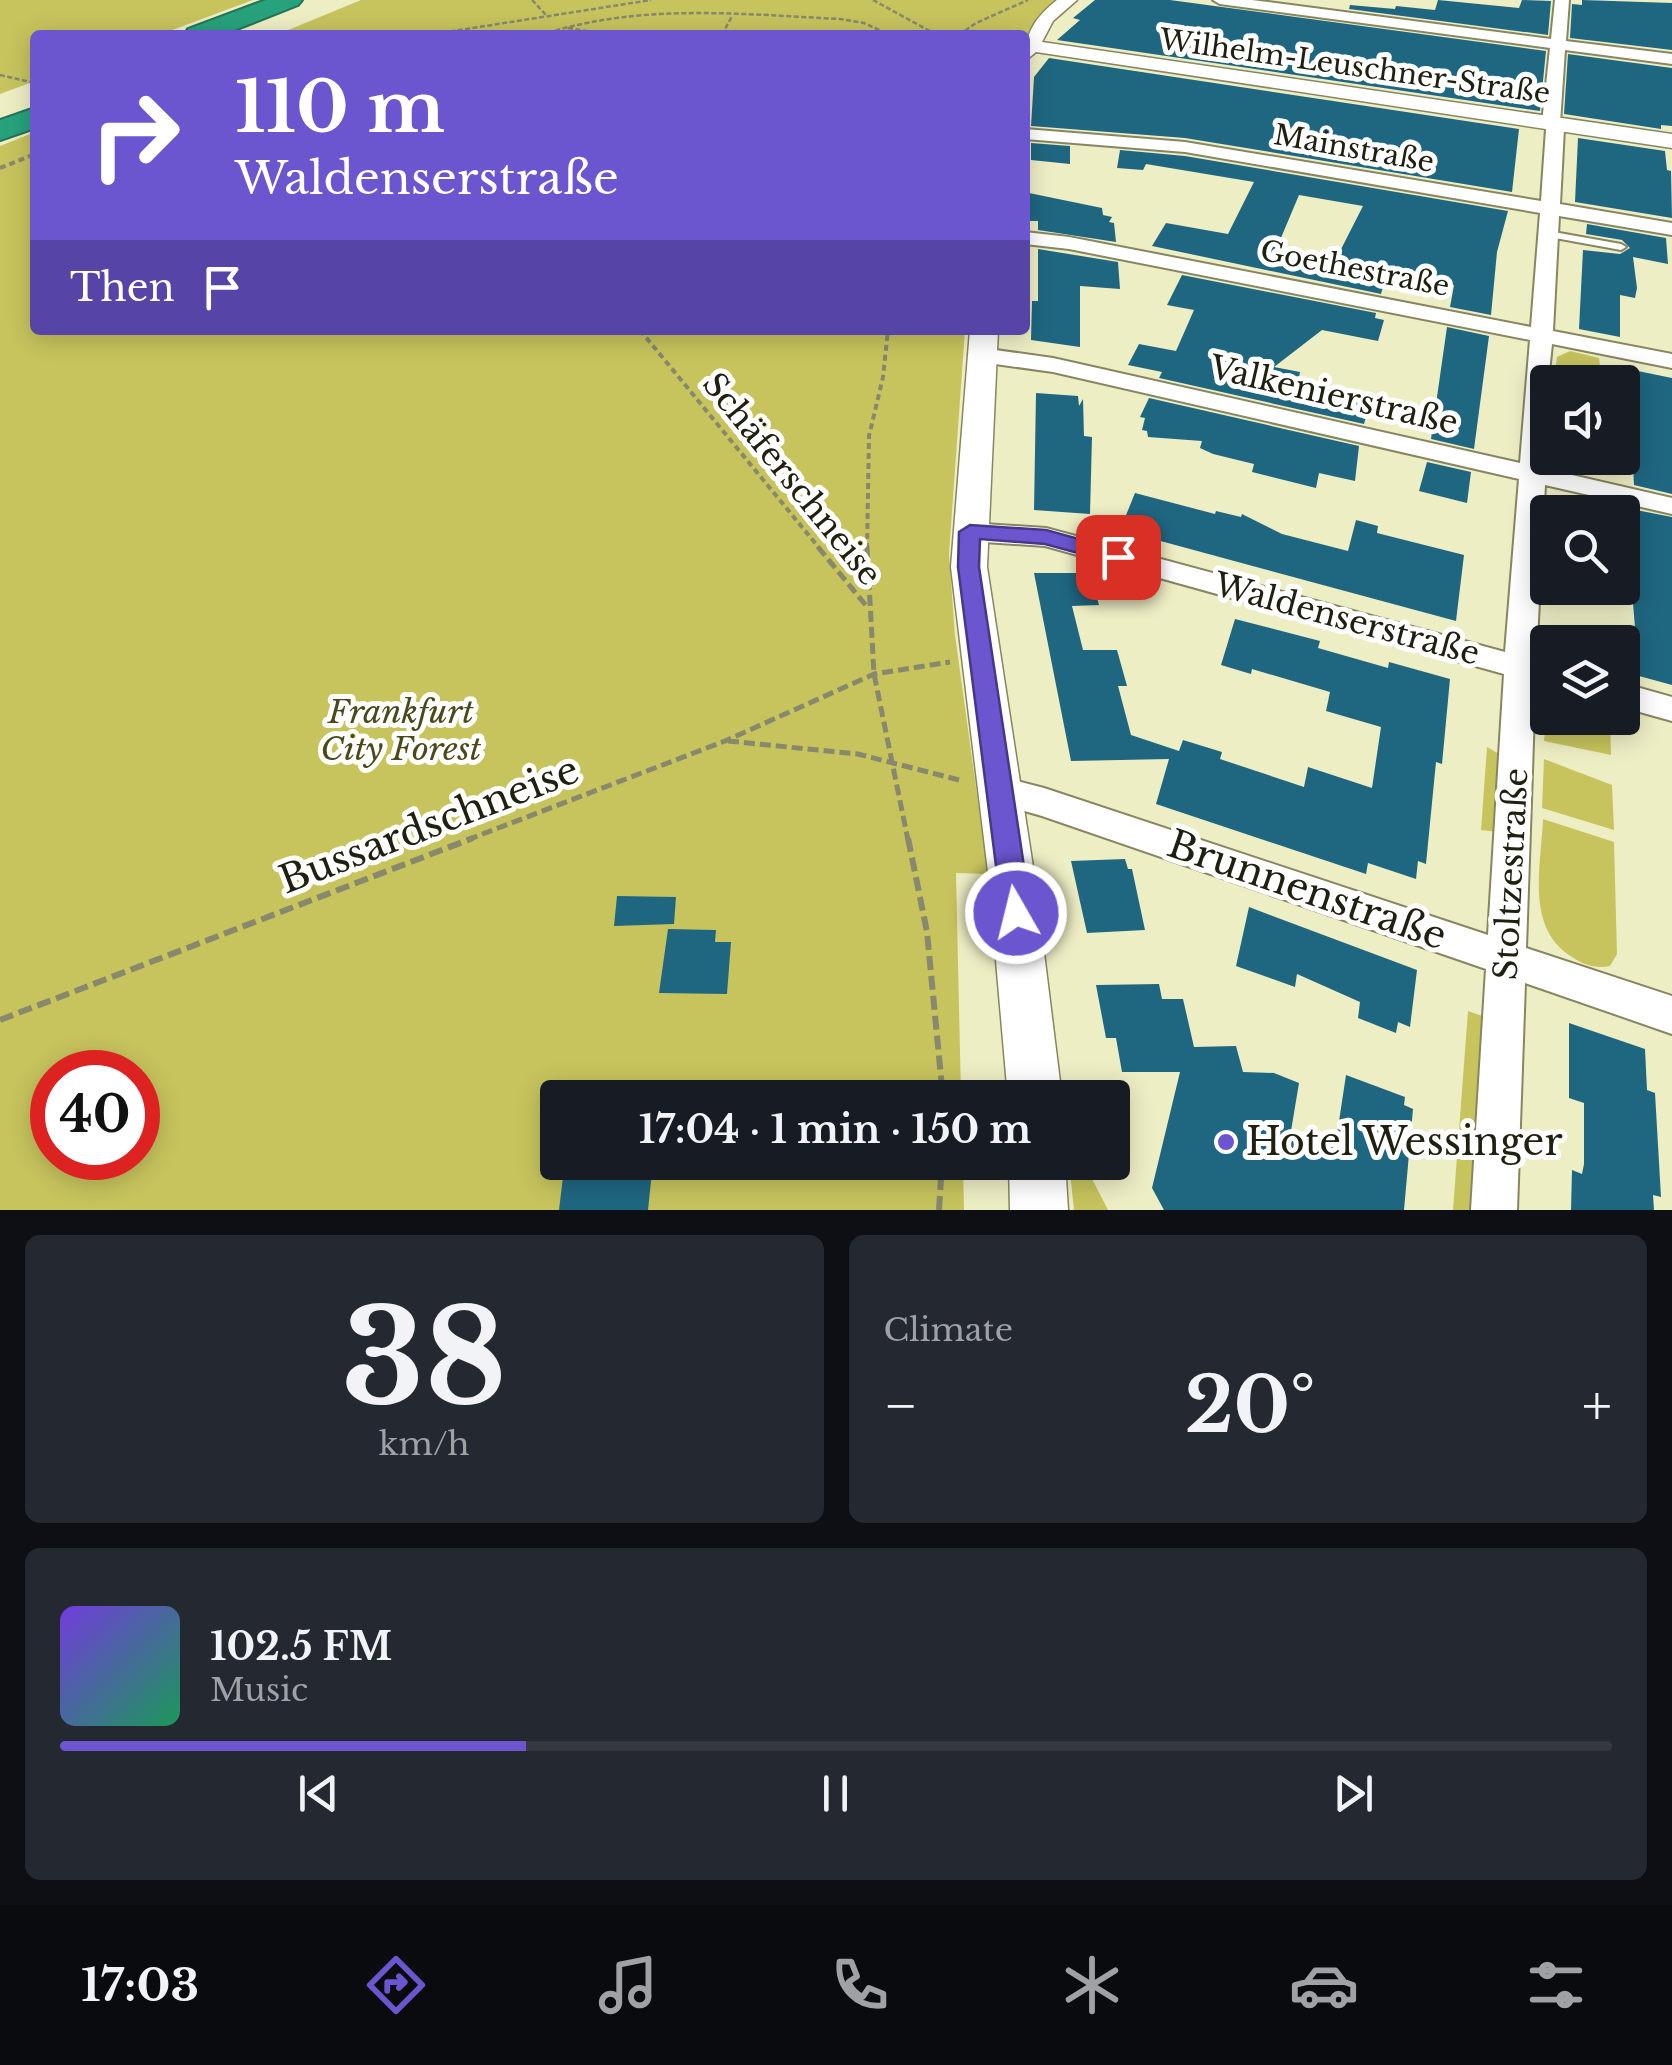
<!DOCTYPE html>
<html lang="en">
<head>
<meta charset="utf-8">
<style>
  :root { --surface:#171b24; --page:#242831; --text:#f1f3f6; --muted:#9ea1a6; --line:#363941; --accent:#6c56d0 }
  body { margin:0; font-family:"Libre Baskerville",serif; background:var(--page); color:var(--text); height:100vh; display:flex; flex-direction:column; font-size:38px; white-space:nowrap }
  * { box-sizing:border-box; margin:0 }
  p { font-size:32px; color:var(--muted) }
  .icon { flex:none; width:55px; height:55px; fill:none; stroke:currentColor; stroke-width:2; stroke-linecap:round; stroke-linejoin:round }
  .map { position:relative; height:1210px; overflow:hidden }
  .drawer { display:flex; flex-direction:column; gap:25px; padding:25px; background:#0d0f14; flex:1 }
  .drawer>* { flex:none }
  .banner { position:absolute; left:30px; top:30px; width:1000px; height:305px; border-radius:10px; box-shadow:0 5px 25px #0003; background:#6c56d0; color:#fff; overflow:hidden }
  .fabs { position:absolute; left:1530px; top:365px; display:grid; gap:20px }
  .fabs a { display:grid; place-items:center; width:110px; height:110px; border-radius:10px; background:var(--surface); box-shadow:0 5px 25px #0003; font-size:50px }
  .speed { position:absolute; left:30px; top:1050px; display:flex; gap:20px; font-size:50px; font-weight:700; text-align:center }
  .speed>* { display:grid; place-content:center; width:130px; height:130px; border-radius:50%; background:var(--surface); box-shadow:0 5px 25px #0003; line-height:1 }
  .speed .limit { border:15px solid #d22; background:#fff; color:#111 }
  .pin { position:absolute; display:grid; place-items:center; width:85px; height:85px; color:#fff; margin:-42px; border-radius:20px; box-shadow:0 5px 15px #0006 }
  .me { position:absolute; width:110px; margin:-55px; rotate:352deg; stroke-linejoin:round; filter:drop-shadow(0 0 8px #0008) }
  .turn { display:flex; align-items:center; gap:35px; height:210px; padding:0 40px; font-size:45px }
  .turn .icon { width:130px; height:130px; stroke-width:2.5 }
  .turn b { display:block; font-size:70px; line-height:85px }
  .then { display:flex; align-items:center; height:95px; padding:0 40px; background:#0003; gap:20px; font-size:38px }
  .big { font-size:75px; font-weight:800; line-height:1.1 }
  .drawer .tile { flex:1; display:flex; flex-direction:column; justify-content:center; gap:15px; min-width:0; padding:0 35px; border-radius:15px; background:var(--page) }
  .drawer .dial { align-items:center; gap:0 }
  .dial b { font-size:130px; line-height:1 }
  .song { display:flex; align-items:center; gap:30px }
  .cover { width:120px; height:120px; border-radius:15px; background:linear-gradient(135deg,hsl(260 70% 55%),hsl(150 70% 35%)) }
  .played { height:10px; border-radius:5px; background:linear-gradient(90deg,var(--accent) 30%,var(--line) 30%) }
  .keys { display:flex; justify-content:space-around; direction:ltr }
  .heat { display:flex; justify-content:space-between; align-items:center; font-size:55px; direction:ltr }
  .drawer .tiles { flex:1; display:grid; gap:25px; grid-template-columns:1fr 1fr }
  .tile:last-child { grid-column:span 2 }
  .trip { position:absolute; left:540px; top:1080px; width:590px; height:100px; border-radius:10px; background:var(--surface); box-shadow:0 5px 25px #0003; font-weight:800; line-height:100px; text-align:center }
  .tabs { display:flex; height:160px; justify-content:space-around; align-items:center; background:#090b0e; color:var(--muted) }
  .tabs .icon { width:70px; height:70px }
  .tabs .selected { color:var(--accent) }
  .tabs b { font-size:45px; color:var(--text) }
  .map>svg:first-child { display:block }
</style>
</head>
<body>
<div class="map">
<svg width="1672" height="1210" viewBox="0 0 1672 1210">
  <rect width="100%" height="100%" fill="#eeeec5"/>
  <path fill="#c7c45e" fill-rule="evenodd" d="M0 0H253L159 35H35V81L0 94Z
    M361 0H1060L1039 17 1025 41V35H276Z
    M35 132V330H965L949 554 955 635 988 874 956 873 961 1097 558 1098V1162L963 1163 964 1210H0V146ZM52 1072H138V1158H52Z
    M1570 351 1599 358 1602 381 1555 372 1557 357Z
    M1547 710 1548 718H1610L1611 755 1544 741Z
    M1487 747 1501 755 1497 832 1481 830Z
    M1544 759 1612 785 1614 830 1542 808Z
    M1543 819 1614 842 1617 954 1610 966C1596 969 1584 965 1572 957 1525 928 1541 867 1543 819Z
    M1468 1011 1485 1017 1473 1210H1453Z
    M1069 1163H1084L1108 1210H1074Z"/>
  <path fill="#1f6781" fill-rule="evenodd" d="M1095 0H1170L1546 51 1540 111 1057 40 1080 20 1073 18Z
    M1438 0 1519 8 1522 0 1551 1 1548 35 1349 9 1350 5 1395 9 1396 6 1435 10Z
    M1582 0 1672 3V50L1570 38 1572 4 1582 5Z
    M1568 54 1672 68V126L1661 125V129L1564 114Z
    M1049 58 1519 129 1512 192 1185 138 1031 126 1034 77Z
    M1578 138 1665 151 1667 170 1671 171 1672 218 1575 202Z
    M1031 143 1070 146V164L1031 160Z
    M1120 150 1185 156 1508 211 1497 252 1491 315 1450 307 1454 285 1387 272 1381 294 1152 246 1166 223 1228 234 1254 182 1146 164 1143 170 1117 168ZM1299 195 1363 206 1334 263 1275 252Z
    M1029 193 1102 208 1103 215 1112 217 1109 222 1114 223 1116 242 1038 230V221H1027Z
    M1587 224 1666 238 1668 264 1633 257 1637 288 1635 298 1620 295V337L1579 329 1583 250 1620 254 1630 248 1622 240 1586 234Z
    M1038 249 1118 262 1120 289 1080 286V347L1031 340 1032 301H1038Z
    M1182 275 1376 313 1375 318 1384 320 1378 341 1322 330 1274 367 1300 372 1298 382 1371 399 1364 424 1159 378 1162 372 1128 365 1139 344 1176 351 1194 310 1167 305Z
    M1447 327 1489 336 1474 449 1431 439Z
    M1628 369 1672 378V494L1634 485Z
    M1036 393 1078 396 1079 406 1083 399 1084 436 1092 437 1090 514 1034 510Z
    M1149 398 1359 446 1355 481 1319 473 1316 488 1252 472 1254 464 1213 454 1200 448 1202 441 1148 437 1147 431 1142 430 1145 418 1140 417Z
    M1427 462 1471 472 1467 503 1419 491Z
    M1135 493 1215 514 1216 511 1241 517 1242 514 1282 534 1348 551 1356 520 1378 526 1377 533 1464 555 1456 621 1120 530Z
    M1636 510 1672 517V685L1639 676 1631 579 1638 580Z
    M1034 573H1076L1078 581H1092L1099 605 1072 606 1083 650H1117L1127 686H1118L1131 735 1179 751 1183 740 1222 752 1220 759 1304 787 1308 767 1372 788 1381 727 1326 711 1330 692 1252 669 1251 674 1221 665 1235 619 1320 641 1318 648 1388 668 1389 662 1450 679 1442 764 1436 762 1426 864 1418 861 1416 879 1368 863 1366 874 1156 804 1169 759 1071 761Z
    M1125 859 1128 869H1132L1145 930 1087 933 1071 861Z
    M617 896 676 897 674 924 614 926Z
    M1249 907 1417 970 1410 1027 1398 1022 1396 1033 1358 1018 1360 1002 1297 974 1295 987 1236 966Z
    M668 929 716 930 715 942H731L727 994 659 993Z
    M1159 984 1162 999H1183L1194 1047 1236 1046 1243 1072 1274 1073 1299 1083 1291 1131 1335 1148 1346 1075 1405 1097 1404 1105 1413 1109 1404 1210H1164L1152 1188 1180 1072H1122L1116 1038H1106L1096 985Z
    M1569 1023 1645 1049 1647 1090 1655 1093 1661 1197 1653 1195 1654 1210H1571L1572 1170 1582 1174 1584 1164V1103L1569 1098Z
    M652 1172 648 1210H559L563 1177Z"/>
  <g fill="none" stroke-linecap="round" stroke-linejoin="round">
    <g stroke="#878661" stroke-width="4">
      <path id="service" d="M1548 231 1621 244 1626 247 1621 250 1544 236V232Z"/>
    </g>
    <g stroke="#878661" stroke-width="4">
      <path id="minor" d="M1213 0H1252L1551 39 1555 0H1569L1566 41 1672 54V64L1565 50 1560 123 1564 129 1560 204 1672 223V235L1559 216 1553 331 1672 354V368L1552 344 1548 382 1546 469 1672 498V514L1545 485 1536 660 1548 663V686L1535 683 1526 948 1672 996V1034L1525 983 1517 1210H1471L1486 969 1042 816 986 800 981 790 986 780 998 776 1044 788 1488 935 1504 674 1045 546 969 541 959 538 955 532 959 526 969 523 1046 528 1505 652 1519 479 1053 372 981 362 969 355 981 348 1053 358 1520 463 1530 340 1069 249 1025 244V232L1069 237 1531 327 1540 213 1185 152 1025 139V129L1185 142 1541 201 1546 129 1542 123 1550 48 1220 4Z
        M1622 683 1672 697V721L1622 707Z"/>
    </g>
    <g stroke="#878661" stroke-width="3">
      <path id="tertiary" d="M1057 0H1077L1053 21 1042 42 1672 134V148L1036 52 1025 61C1025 32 1035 18 1057 0Z
        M970 330H998L987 567 1035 880 1062 1098H1008L989 880 951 567Z
        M1009 1162H1065L1068 1210H1010Z"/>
    </g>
    <g stroke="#257457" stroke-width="4">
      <path id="motorway" d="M266 0H302L298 5 222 35H185L188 29Z
        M35 108V128L0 140V120Z"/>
    </g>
    <path stroke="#88886c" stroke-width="2.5" stroke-dasharray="5 2.5" stroke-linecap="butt" d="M532 0 547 16
      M873 0 937 35
      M568 28 610 35
      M428 35 651 0
      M541 35C638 3 739 14 840 19L864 23 890 35
      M722 35 732 16
      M959 35 976 23 1028 0
      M0 75 35 83"/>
    <path stroke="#88886c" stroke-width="4" stroke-dasharray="6 4" stroke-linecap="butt" d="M0 168 35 154
      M640 330 820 549
      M867 549 869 436 883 377 888 330"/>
    <path stroke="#88886c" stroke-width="5" stroke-dasharray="11 5" stroke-linecap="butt" d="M818 547 868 608
      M867 547 874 674 908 840
      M728 741 858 754 963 781
      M467 840 725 741 874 674 950 662"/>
    <path stroke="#88886c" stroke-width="6" stroke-dasharray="14 6" stroke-linecap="butt" d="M908 838 927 932 943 1098
      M0 1020 473 838
      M939 1210 942 1162"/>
    <use href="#service" fill="#fff" fill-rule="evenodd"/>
    <use href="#minor" fill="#fff" fill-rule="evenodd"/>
    <use href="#tertiary" fill="#fff" fill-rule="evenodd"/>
    <use href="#motorway" fill="#28a27d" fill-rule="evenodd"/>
  </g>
  <path fill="#6c56d0" stroke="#463887" stroke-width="2.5" d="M970 525 1046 530 1126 552 1129 557 1118 564 1045 544 980 539 979 567 1031 913 1027 922 1016 926 1006 922 1002 913 958 567 959 532Z"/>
  <circle fill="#6c56d0" stroke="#fff" stroke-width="4" cx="1226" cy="1142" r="10"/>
  <g text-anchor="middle" stroke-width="10" stroke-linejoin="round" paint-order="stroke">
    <g font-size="28" fill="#202011" stroke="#fff">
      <text transform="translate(1355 66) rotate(8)" y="10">Wilhelm-Leuschner-Straße</text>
      <text transform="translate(1354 148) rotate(10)" y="10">Mainstraße</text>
      <text transform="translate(1355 268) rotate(11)" y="10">Goethestraße</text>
    </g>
    <g font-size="32" fill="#202011" stroke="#fff">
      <text transform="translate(1334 395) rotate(13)" y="11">Valkenierstraße</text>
      <text transform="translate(792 479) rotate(51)" y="11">Schäferschneise</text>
      <text transform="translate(1347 619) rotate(15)" y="11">Waldenserstraße</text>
      <text transform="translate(1511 874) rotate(-87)" y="11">Stoltzestraße</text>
    </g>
    <g font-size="32" font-style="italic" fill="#4a491b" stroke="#fff">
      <text x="401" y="723">Frankfurt<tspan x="401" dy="37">City Forest</tspan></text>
    </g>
    <g font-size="38" fill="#202011" stroke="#fff">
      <text transform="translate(429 825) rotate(-21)" y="13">Bussardschneise</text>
      <text transform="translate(1307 890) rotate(19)" y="13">Brunnenstraße</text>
    </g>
    <g font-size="38" fill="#202011" stroke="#fff" text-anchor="start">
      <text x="1246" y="1155">Hotel Wessinger</text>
    </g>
  </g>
</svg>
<div class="fabs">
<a><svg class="icon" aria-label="sound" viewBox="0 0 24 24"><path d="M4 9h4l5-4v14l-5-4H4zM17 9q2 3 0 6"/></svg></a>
<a><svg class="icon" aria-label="search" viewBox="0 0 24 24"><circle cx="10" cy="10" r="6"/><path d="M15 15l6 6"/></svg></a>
<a><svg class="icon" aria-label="layers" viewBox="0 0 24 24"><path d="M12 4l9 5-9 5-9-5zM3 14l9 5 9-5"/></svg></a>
</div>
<div class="speed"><div class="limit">40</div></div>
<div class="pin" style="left:1118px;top:557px;background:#d93025"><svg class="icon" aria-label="arrive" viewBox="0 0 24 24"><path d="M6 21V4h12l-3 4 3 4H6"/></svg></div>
<svg class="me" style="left:1016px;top:913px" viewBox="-20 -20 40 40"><circle r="17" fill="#6c56d0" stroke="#fff" stroke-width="3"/><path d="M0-11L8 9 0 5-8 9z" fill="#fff"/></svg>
<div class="trip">17:04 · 1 min · 150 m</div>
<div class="banner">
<div class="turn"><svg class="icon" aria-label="right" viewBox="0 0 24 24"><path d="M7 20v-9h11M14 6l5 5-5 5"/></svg><div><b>110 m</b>Waldenserstraße</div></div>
<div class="then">Then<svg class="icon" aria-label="arrive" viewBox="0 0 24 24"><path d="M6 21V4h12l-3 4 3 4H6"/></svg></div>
</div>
</div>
<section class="drawer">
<div class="tiles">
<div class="tile dial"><b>38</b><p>km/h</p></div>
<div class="tile"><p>Climate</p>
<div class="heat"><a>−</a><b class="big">20°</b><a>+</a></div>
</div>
<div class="tile">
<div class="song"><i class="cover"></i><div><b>102.5 FM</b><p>Music</p></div></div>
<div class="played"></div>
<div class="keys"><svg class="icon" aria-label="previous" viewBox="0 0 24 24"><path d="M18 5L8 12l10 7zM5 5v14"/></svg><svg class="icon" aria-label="pause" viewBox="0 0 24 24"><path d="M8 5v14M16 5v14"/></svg><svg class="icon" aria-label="next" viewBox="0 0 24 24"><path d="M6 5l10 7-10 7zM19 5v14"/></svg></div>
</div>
</div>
</section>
<nav class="tabs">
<b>17:03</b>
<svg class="icon selected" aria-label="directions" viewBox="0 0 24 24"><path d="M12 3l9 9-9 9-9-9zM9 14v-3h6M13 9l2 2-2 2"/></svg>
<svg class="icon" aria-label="music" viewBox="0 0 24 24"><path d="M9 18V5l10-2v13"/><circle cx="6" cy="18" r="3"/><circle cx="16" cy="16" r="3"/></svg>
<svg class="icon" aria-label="phone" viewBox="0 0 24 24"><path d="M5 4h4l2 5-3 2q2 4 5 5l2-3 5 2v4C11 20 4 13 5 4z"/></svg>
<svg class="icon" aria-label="climate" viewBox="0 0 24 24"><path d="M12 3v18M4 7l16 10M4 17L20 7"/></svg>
<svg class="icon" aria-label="car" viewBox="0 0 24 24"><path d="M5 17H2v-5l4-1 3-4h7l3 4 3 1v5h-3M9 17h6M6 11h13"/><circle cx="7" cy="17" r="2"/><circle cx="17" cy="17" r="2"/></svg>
<svg class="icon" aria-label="filters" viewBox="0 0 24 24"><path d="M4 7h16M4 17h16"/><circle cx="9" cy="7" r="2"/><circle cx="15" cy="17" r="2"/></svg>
</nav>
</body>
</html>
